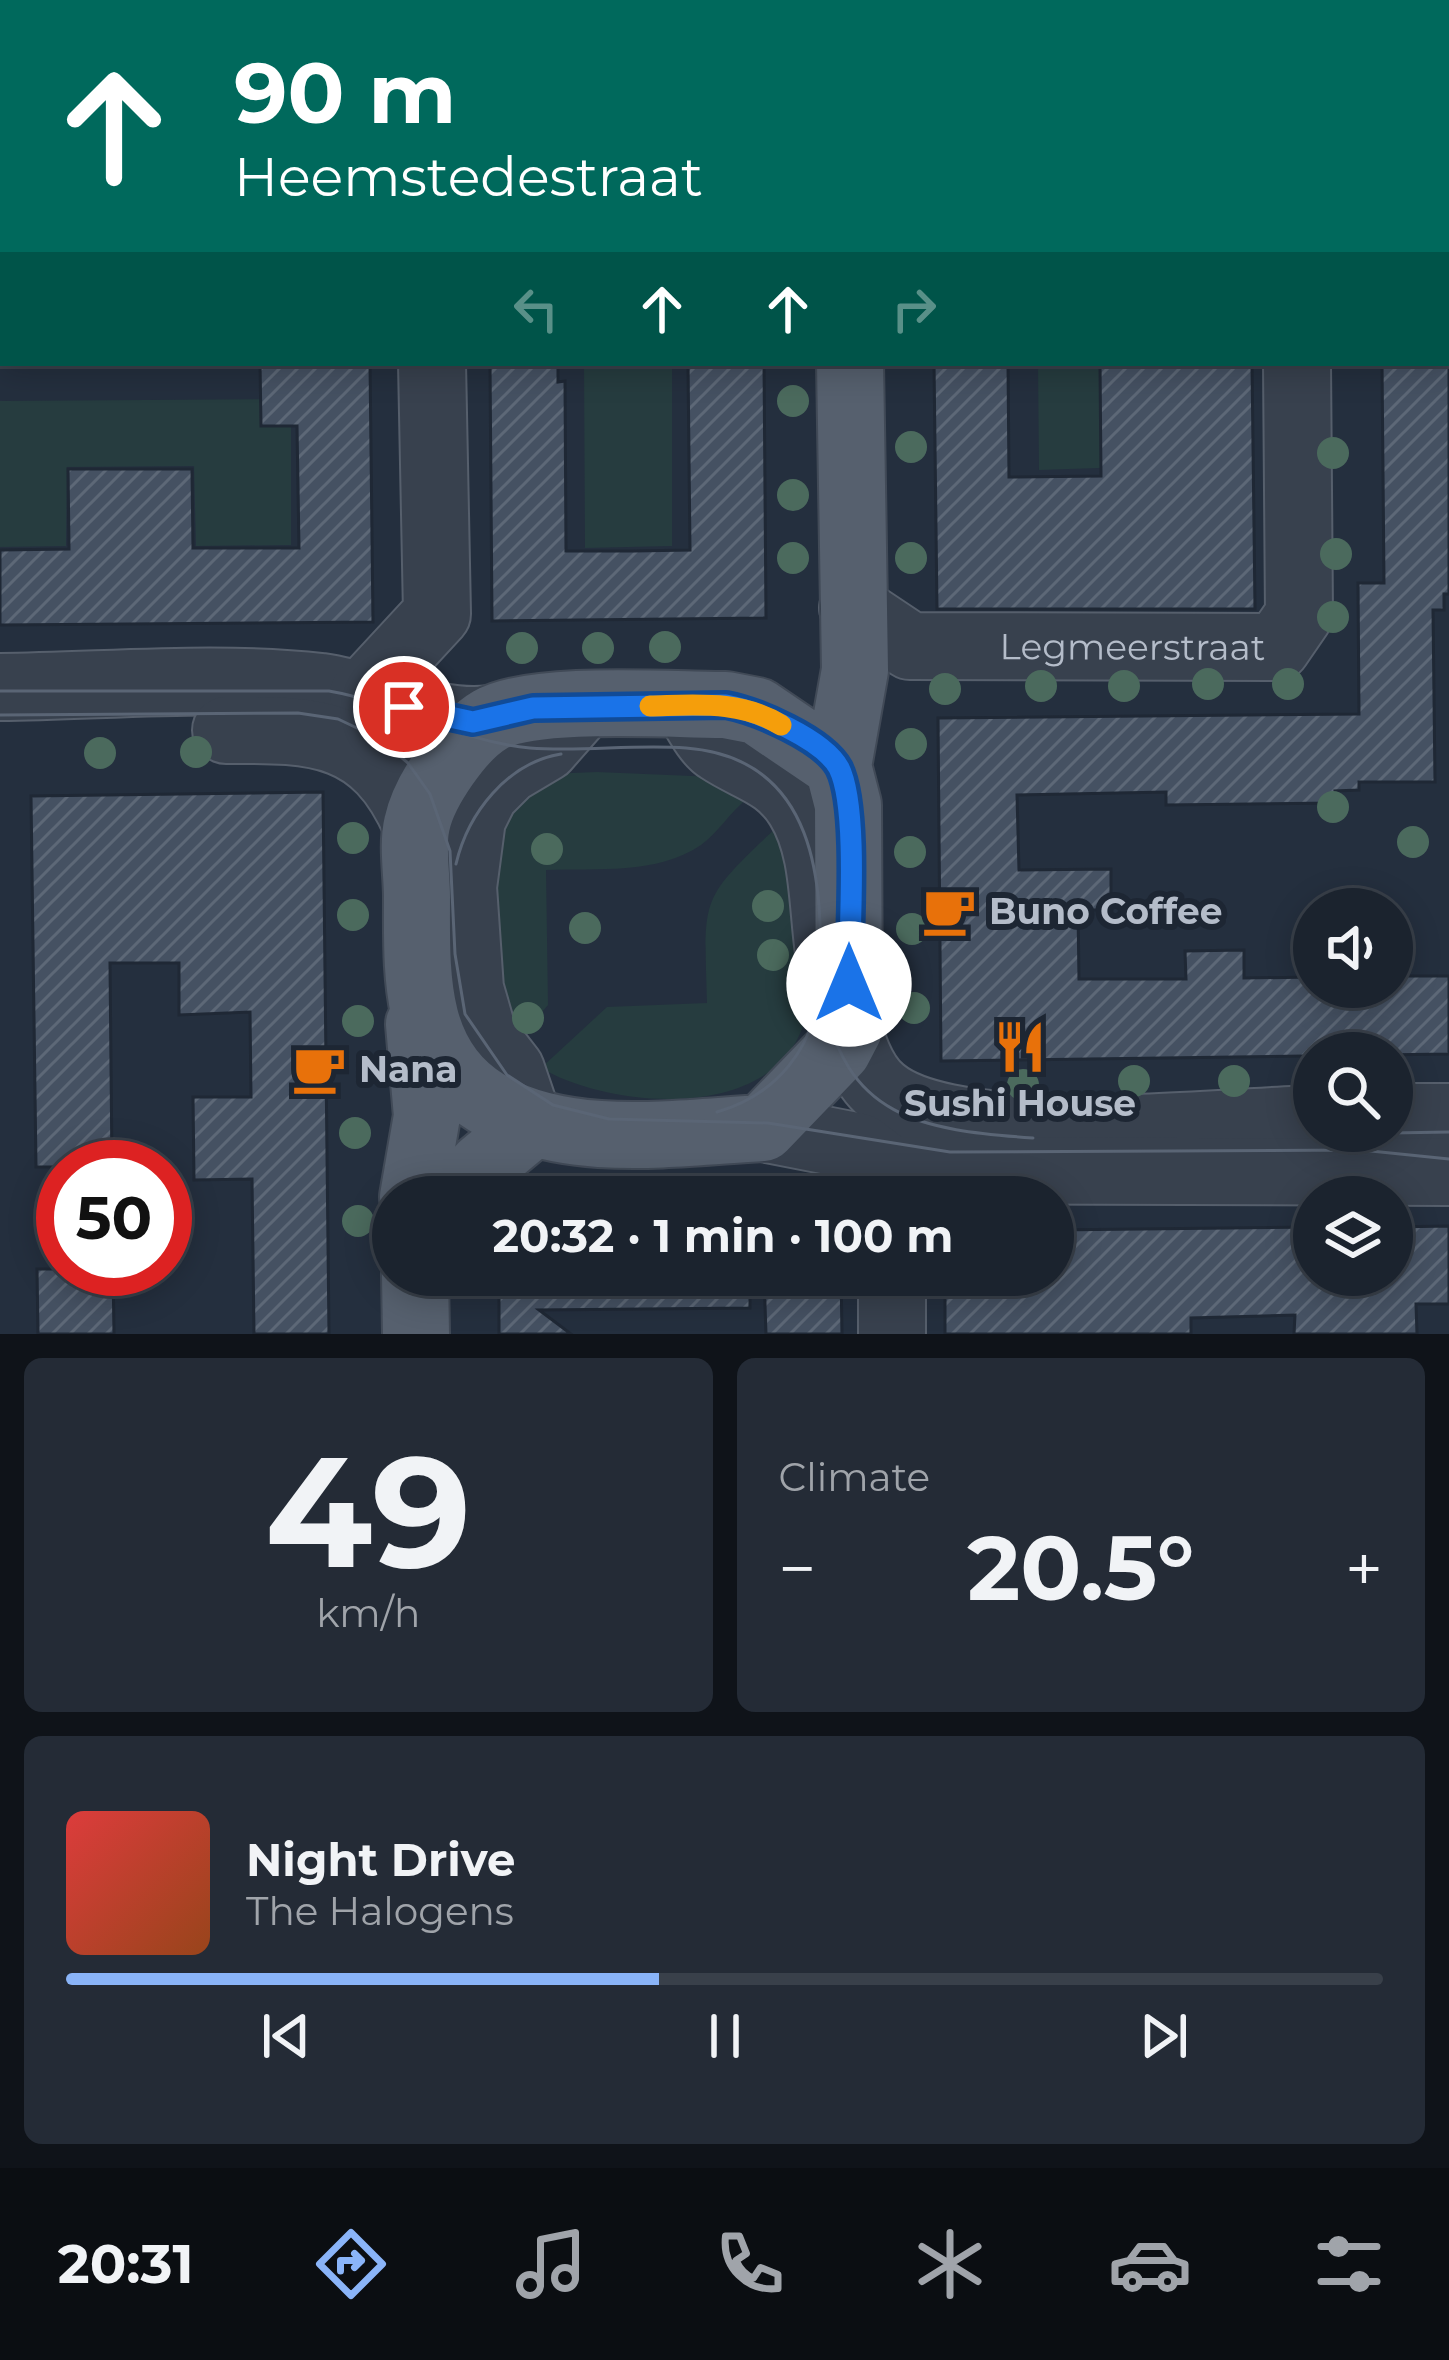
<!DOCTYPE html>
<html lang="en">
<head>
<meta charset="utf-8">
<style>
  :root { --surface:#1b232e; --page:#242b36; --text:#f1f3f6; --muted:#a0a4aa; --line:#39404a; --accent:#8ab4f8 }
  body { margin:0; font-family:Montserrat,sans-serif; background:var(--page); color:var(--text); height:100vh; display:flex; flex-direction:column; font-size:45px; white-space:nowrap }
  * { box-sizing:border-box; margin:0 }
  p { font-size:39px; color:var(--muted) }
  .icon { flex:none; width:66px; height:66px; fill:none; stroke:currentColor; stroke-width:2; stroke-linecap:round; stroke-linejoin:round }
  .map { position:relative; height:1334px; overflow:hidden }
  .details { display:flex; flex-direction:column; gap:24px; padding:24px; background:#0f1319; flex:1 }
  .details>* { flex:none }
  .banner { position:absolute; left:0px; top:0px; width:1449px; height:366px; box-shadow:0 6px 30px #0003,0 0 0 3px var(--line); background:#00695c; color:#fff; overflow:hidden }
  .buttons { position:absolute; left:1293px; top:888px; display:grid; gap:24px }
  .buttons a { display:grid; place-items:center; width:120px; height:120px; border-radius:50%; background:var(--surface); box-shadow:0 6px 30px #0003,0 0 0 3px var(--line); font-size:60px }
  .speed { position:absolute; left:36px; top:1140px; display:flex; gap:24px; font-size:60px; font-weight:700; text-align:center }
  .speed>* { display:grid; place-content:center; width:156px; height:156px; border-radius:50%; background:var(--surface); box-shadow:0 6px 30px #0003,0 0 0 3px var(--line); line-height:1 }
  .speed .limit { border:18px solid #d22; background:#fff; color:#111 }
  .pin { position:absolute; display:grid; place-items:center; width:102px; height:102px; color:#fff; margin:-51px; border:6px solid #fff; border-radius:50%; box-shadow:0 3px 12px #0007 }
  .me { position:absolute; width:132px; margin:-66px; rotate:0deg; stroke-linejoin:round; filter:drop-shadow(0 0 9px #0008) }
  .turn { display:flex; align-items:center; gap:42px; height:252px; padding:0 36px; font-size:54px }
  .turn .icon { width:156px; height:156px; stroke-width:2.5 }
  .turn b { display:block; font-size:84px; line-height:102px }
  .lanes { display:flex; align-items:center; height:114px; padding:0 36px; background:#0003; justify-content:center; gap:60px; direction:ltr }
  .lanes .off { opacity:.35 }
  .big { font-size:90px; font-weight:700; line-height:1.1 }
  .details .widget { flex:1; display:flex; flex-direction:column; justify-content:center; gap:18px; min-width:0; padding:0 42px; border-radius:18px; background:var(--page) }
  .details .dial { align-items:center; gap:0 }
  .dial b { font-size:156px; line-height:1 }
  .song { display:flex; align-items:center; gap:36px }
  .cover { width:144px; height:144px; border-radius:18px; background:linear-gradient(135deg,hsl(0 70% 55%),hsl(20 70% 35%)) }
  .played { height:12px; border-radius:6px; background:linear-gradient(90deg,var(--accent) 45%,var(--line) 45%) }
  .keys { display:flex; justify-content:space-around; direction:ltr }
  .heat { display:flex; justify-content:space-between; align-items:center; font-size:66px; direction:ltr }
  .details .tiles { flex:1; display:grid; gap:24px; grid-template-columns:1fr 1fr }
  .widget:last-child { grid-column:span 2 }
  .trip { position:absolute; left:372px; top:1176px; width:702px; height:120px; border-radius:60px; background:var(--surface); box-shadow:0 6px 30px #0003,0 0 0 3px var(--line); font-weight:700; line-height:120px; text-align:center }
  .dock { display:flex; height:192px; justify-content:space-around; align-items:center; background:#0b0e12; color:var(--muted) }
  .dock .icon { width:84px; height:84px }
  .dock .current { color:var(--accent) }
  .dock b { font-size:54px; color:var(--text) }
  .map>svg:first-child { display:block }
</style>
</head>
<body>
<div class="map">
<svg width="1449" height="1334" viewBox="0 0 1449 1334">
  <defs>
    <pattern id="building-hatch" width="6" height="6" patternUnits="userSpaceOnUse" patternTransform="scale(3)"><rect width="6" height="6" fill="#455162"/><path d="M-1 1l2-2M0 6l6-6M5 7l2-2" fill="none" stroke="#5d6877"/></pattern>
  </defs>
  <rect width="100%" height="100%" fill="#242f3e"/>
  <path fill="#263c3f" d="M584 363H672V546L585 548Z
    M1038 363H1157L1158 466 1039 470Z
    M291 399V545L196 546 194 466 67 467 66 546 0 547V401Z
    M597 772 716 777 747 799C730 812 718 833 701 845 657 875 597 868 546 870L548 1005 510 1050 485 836 523 775Z
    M779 825C788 877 819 978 803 1026 770 1122 611 1109 541 1068L607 1007 707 1003C704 894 699 901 779 825Z"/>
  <path fill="url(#building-hatch)" stroke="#1f2835" stroke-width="3" d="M260 363H370L373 622 0 625V550L69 549 68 469H192L193 548H299L297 426H261Z
    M490 363H558V382L565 381 566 551H634L690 550 688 363H764L766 618 492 621Z
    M934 363H1008L1009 477 1101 476 1100 363H1252L1255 609H937Z
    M1382 363H1449V594H1444V610H1433L1435 782H1359V790L1335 791 1336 803 1166 805V792L1017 795 1019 870 1111 869V910H1078L1079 979H1186L1185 951 1244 950V978L1314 977V987H1392V976H1449V1054L941 1061 938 718 1359 714 1358 583H1384Z
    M323 792 329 1334H254L252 1179 194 1180 193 1097H251L250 1012 179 1015V963H110L112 1167H36L31 796Z
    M1449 1226V1304H1416L1417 1334H1294L1295 1315 1191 1318V1334H945V1275H1053V1230L1314 1227V1275H1392V1227Z
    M37 1269H113L114 1334H38Z
    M499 1275H750V1308L539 1310 571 1334H499Z
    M764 1275H841L842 1334H766Z"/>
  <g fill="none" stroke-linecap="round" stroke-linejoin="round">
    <g stroke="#565f6c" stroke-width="70">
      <g id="minor">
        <path d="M430 0V3"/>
        <path d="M1294 0V3"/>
        <path d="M0 276H3"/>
        <path id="s1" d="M853 608 910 646 1277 647 1299 615 1297 363"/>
        <path d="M0 687C105 686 217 675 321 687 378 695 433 726 491 719"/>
        <path d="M363 694 437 614 432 363"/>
        <path d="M687 705C696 719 706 741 719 749 749 769 778 773 799 807 832 860 818 932 838 993 848 1025 855 1069 882 1091 954 1151 1216 1122 1314 1119"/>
        <path d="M226 730C317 729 375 731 416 824"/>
        <path d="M1392 1117H1449"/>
        <path d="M530 1126 511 1070 483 1034 470 989 463 887 472 819 485 793 508 770 545 748 582 706"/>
        <path d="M763 1128 860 1147 891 1170 1449 1172"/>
        <path d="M892 1275V1334"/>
      </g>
    </g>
    <g stroke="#414a57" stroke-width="70">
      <path id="major" d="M846 0V3
        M726 705 757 711 838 766 848 805 849 1029 838 1050 763 1128C674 1133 564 1150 486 1102 412 1057 417 971 417 897 417 874 412 845 417 824 424 791 461 737 490 720 533 695 672 705 726 705Z
        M838 766 855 670 850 363
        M413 1197 427 1116 419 1024
        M459 1197 482 1166 530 1126
        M415 1275 416 1334"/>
    </g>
    <use href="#minor" stroke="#38414e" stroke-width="66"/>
    <use href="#major" stroke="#56606e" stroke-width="66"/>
    <path stroke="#5a6575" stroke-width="3" d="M0 691H329C398 703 460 742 530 748 582 752 634 744 686 748 817 758 825 884 819 987 815 1048 776 1095 717 1112
      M0 715 298 713 338 719 378 738 408 763 430 794 450 851 455 954 465 1014 507 1075 553 1105 609 1119 768 1123 950 1152 1361 1150 1449 1159
      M456 864C468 813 507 763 561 754
      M823 992C843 1119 922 1130 1033 1138
      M1333 1134 1449 1132"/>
  </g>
  <g fill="#4b6a5d">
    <circle cx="793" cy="401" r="16"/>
    <circle cx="911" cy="447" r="16"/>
    <circle cx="1333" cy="453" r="16"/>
    <circle cx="793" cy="495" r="16"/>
    <circle cx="1336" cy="554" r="16"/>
    <circle cx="793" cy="558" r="16"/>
    <circle cx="911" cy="558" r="16"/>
    <circle cx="1333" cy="617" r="16"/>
    <circle cx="665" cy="647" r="16"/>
    <circle cx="522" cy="648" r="16"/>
    <circle cx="598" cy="648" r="16"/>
    <circle cx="1208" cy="684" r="16"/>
    <circle cx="1288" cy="684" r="16"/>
    <circle cx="1041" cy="686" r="16"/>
    <circle cx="1124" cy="686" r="16"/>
    <circle cx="945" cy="689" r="16"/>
    <circle cx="911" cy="744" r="16"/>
    <circle cx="196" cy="752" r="16"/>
    <circle cx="100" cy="753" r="16"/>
    <circle cx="1333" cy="807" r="16"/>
    <circle cx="353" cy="838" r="16"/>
    <circle cx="1413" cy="842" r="16"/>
    <circle cx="547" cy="849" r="16"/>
    <circle cx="910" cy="852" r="16"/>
    <circle cx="768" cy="906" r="16"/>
    <circle cx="353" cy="915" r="16"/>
    <circle cx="585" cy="928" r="16"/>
    <circle cx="912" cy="929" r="16"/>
    <circle cx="773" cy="955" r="16"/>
    <circle cx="914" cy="1008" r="16"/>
    <circle cx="528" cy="1018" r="16"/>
    <circle cx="358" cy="1021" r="16"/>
    <circle cx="1134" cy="1081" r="16"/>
    <circle cx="1234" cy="1081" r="16"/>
    <circle cx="1023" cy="1085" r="16"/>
    <circle cx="355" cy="1133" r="16"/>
    <circle cx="358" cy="1221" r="16"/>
  </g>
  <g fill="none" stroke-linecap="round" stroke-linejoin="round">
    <g stroke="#114b97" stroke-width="30">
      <path id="route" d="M404 707 473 722 533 708 726 705C757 711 823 739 839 768 859 808 849 935 849 984"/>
    </g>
    <use href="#route" stroke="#1a73e8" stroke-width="21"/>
    <path stroke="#f59e0b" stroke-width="21" d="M650 706C697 705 740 700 781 725"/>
  </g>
  <defs>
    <g id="cafe-bare" transform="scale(4.14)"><path d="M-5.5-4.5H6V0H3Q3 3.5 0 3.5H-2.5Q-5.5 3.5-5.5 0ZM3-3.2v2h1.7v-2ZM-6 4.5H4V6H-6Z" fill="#e8710a" stroke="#1d2633" stroke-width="2.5" paint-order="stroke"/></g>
    <g id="restaurant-bare" transform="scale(4.14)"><path d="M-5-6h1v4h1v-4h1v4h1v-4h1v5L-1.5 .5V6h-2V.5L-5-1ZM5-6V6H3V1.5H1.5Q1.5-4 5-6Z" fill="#e8710a" stroke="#1d2633" stroke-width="2.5" paint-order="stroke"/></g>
  </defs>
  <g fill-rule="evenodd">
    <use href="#cafe-bare" x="949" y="911"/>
    <use href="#restaurant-bare" x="1020" y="1047"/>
    <use href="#cafe-bare" x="319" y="1069"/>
  </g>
  <g text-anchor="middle" stroke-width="12" stroke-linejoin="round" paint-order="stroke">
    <g font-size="36" fill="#b4bcc9" stroke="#1d2633">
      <text dy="13" stroke="none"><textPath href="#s1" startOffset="291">Legmeerstraat</textPath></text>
    </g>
    <g font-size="36" font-weight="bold" fill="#b4bcc9" stroke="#1d2633" text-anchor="start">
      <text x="989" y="924">Buno Coffee</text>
      <text x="359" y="1082">Nana</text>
      <text x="1020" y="1116" text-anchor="middle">Sushi House</text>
    </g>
  </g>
</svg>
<div class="buttons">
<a><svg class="icon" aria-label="sound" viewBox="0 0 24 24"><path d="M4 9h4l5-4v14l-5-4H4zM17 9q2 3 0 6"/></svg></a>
<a><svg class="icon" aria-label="search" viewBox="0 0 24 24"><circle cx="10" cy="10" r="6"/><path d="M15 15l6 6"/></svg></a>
<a><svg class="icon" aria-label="layers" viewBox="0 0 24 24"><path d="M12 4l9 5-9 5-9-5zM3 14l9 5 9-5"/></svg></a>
</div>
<div class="speed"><div class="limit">50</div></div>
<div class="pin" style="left:404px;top:707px;background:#d93025"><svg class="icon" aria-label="arrive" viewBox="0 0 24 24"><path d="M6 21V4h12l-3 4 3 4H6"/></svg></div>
<svg class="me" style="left:849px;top:984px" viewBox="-20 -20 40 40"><circle r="19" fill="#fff"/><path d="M0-13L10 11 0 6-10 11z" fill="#1a73e8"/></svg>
<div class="trip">20:32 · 1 min · 100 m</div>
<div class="banner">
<div class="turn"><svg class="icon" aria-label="ahead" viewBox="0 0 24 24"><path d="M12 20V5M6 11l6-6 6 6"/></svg><div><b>90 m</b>Heemstedestraat</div></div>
<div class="lanes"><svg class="icon off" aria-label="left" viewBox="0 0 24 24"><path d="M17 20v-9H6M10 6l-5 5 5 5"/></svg><svg class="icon" aria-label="ahead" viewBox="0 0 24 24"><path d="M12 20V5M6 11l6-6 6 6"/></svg><svg class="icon" aria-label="ahead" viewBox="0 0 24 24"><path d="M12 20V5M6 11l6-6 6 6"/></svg><svg class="icon off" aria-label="right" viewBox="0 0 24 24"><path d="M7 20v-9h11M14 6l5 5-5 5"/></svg></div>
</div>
</div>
<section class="details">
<div class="tiles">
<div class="widget dial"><b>49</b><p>km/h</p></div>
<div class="widget"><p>Climate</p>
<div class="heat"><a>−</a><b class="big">20.5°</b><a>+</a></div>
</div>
<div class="widget">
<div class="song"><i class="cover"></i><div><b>Night Drive</b><p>The Halogens</p></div></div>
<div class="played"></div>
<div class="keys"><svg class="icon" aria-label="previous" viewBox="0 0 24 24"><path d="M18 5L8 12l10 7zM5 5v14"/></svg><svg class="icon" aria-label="pause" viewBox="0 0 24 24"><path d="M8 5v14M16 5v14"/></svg><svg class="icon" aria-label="next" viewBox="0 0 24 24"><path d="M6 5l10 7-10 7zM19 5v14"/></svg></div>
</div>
</div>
</section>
<nav class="dock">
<b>20:31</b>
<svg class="icon current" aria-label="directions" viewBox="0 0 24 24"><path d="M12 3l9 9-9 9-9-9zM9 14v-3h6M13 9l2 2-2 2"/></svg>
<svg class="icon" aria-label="music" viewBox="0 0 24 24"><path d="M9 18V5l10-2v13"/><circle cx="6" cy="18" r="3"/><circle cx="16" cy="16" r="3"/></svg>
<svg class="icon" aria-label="phone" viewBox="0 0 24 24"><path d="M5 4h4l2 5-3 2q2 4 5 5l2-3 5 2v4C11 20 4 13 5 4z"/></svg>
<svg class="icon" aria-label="climate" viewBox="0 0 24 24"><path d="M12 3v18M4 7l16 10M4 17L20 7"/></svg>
<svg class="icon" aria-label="car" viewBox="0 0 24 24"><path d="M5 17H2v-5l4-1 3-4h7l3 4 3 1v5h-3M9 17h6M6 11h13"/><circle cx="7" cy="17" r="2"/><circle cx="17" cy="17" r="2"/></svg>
<svg class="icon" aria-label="filters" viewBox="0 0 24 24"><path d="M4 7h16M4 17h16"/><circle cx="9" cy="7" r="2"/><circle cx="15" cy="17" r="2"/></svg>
</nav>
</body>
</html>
